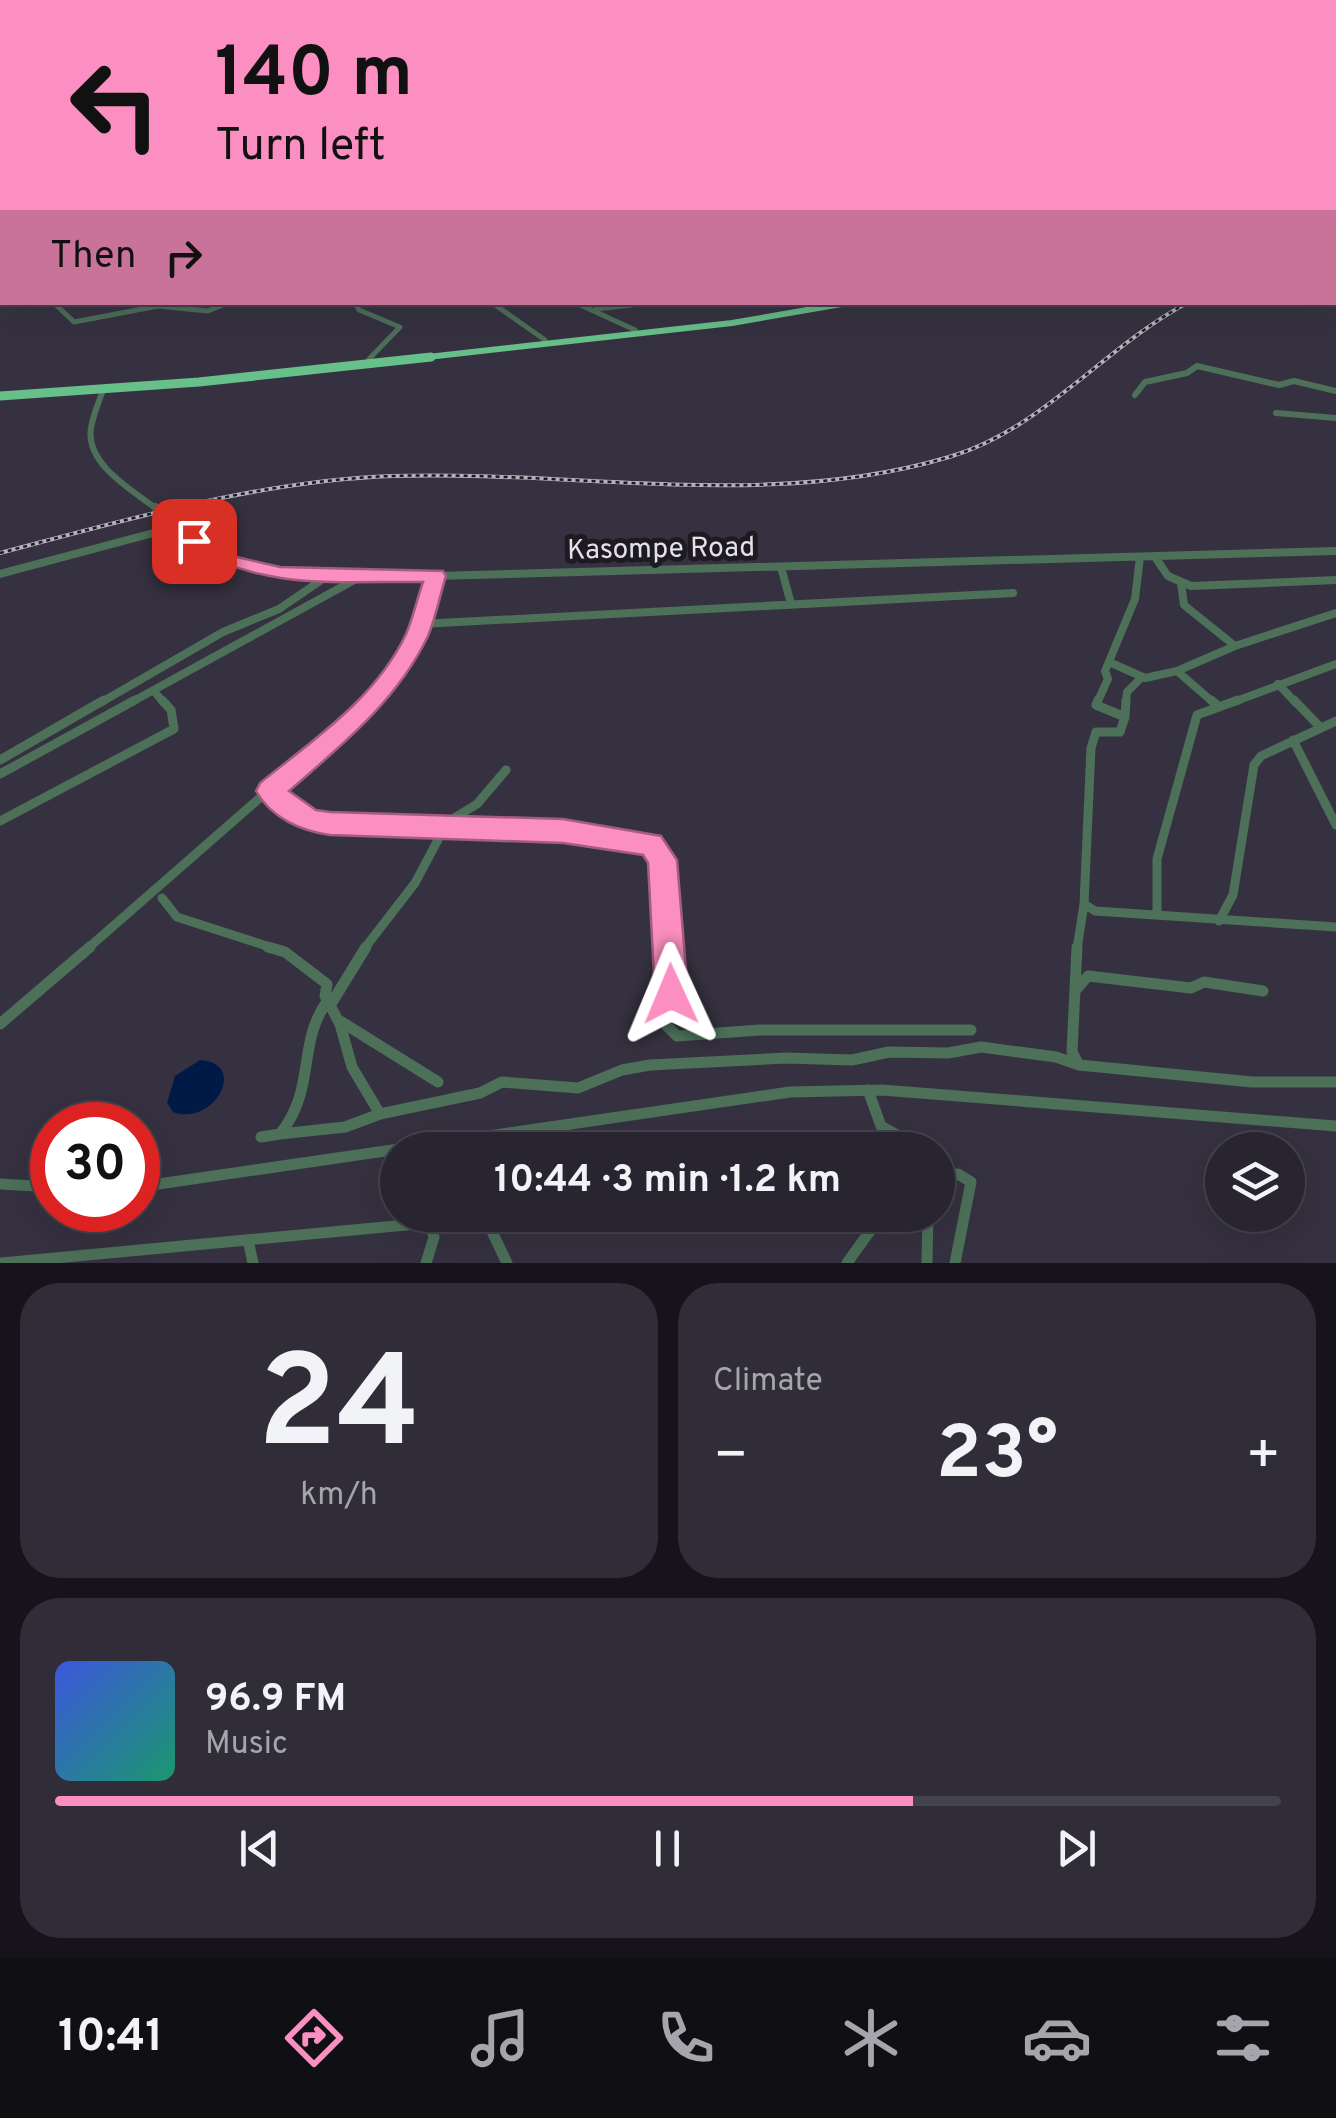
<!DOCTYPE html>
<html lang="en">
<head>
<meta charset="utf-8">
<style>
  :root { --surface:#282530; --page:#302d38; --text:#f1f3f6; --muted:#a5a5ab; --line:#44424c; --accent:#fc8fc1 }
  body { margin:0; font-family:Overpass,sans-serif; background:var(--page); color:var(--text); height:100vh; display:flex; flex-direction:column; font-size:38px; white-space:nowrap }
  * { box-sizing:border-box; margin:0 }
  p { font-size:32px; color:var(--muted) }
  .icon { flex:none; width:55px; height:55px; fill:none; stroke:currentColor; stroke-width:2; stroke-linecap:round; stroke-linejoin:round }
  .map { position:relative; height:1263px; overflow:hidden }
  .details { display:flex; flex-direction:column; gap:20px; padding:20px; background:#16141a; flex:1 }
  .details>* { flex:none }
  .hud { position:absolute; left:0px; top:0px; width:1338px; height:305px; box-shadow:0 10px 40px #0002,0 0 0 2px var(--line); background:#fc8fc1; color:#111; overflow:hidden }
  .controls { position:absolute; left:1205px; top:1132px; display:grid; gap:20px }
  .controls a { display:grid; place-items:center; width:100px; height:100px; border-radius:50%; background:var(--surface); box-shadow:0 10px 40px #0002,0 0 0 2px var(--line); font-size:50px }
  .speed { position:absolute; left:30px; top:1102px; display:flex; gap:20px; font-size:50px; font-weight:700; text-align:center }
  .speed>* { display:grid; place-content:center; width:130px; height:130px; border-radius:50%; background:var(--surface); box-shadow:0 10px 40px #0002,0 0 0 2px var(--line); line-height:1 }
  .speed .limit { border:15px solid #d22; background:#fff; color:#111 }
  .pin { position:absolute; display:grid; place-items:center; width:85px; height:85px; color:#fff; margin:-42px; border-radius:20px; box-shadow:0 5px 15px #0006 }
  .me { position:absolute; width:110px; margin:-55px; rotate:359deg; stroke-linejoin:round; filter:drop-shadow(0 0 8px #0008) }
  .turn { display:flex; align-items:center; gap:35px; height:210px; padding:0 50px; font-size:45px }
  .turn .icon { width:130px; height:130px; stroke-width:2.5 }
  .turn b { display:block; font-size:70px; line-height:85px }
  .then { display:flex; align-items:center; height:95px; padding:0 50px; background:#0003; gap:20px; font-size:38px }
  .big { font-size:75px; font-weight:700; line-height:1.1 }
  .details .widget { flex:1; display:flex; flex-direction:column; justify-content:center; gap:15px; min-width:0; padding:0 35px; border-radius:40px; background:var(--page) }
  .details .dial { align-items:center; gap:0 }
  .dial b { font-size:130px; line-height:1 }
  .song { display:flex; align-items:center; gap:30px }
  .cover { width:120px; height:120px; border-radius:15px; background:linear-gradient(135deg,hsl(230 70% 55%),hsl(160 70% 35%)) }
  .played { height:10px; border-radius:5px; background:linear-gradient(90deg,var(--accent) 70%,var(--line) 70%) }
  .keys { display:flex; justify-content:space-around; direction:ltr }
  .heat { display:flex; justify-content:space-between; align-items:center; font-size:55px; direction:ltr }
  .details .tiles { flex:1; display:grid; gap:20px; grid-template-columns:1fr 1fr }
  .widget:last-child { grid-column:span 2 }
  .trip { position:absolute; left:380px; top:1132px; width:575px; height:100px; border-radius:50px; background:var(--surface); box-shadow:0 10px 40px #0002,0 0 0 2px var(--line); font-weight:700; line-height:100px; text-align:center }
  .tab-bar { display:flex; height:160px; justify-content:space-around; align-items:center; background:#100f13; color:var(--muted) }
  .tab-bar .icon { width:70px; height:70px }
  .tab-bar .selected { color:var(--accent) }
  .tab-bar b { font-size:45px; color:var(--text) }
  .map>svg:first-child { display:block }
</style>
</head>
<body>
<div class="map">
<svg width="1336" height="1263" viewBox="0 0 1336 1263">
  <rect width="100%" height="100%" fill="#363140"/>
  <path fill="#001a48" d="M200 1060C249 1063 214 1127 173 1112L167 1103 175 1076Z"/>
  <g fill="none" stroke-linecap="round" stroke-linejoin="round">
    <path stroke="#4d7059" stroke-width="5" d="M53 302 74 322 158 306 208 311 230 302
      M355 302 359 310 400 327 369 359
      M491 302 545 340
      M574 302 635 330
      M596 309 657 302"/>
    <path stroke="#4d7059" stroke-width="6" d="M103 390C99 402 93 415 91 428 85 465 134 491 158 510
      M1135 395 1145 382 1187 373 1197 366 1279 385 1294 381 1336 391
      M1276 413 1336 418"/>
    <path stroke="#4d7059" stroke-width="8" d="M155 507 213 553 249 568 280 574 435 576 1336 551
      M1155 557 1168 576 1191 586 1336 580
      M781 567 791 604
      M0 574 176 527
      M1181 583 1184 605 1235 646
      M420 624 1013 593
      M1109 662 1145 678 1177 671
      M1278 684 1296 703
      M154 691 164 703
      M100 703 223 632 279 609 326 577
      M130 703 358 578
      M370 703 409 650 435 576
      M1097 703 1108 679 1105 671 1135 599 1140 557
      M1126 703 1127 692 1142 677
      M1214 703 1177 671 1235 646 1336 613
      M1231 703 1336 664"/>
    <path stroke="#4d7059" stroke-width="9" d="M1098 700 1096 705 1125 717 1120 732H1096L1091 748 1084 904 1095 911 1336 927
      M1211 700 1217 705
      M1294 700 1320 727
      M1125 717 1126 700
      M1293 740 1336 825
      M0 760 104 700
      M0 774 135 700
      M270 791 298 812 330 824 563 831 651 845 663 870 672 949
      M0 821 174 729 171 710 162 700
      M162 898 177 917 276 949
      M1157 915V859L1197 715 1238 700
      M1219 921 1233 895 1254 765 1261 756 1336 721
      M87 949 372 700
      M364 949 415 883 440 836 438 828 477 804 506 770
      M1077 949 1084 904"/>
    <path stroke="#4d7059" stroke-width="11" d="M268 947 285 952 327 984 325 996 340 1024 352 1067 380 1114
      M672 947 667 1026 677 1036 760 1030H971
      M1077 947 1072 1052 1079 1065 1252 1082H1336
      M1075 991 1088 976 1191 988 1204 982 1263 991
      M331 1004 366 947
      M340 1021 438 1082
      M0 1024 90 947
      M868 1090 881 1126 924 1150
      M280 1134 345 1127 380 1114 480 1093 502 1082 578 1088 622 1070 650 1065 786 1058 852 1060 889 1052 948 1053 981 1047 1056 1057 1079 1065
      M261 1137 280 1134C317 1088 296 1044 328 1000
      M938 1176 958 1174 971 1182 955 1263
      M0 1184 52 1187
      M138 1187 790 1092 882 1090 1336 1126
      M486 1219 507 1263
      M248 1240 253 1263
      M2 1263 449 1221 579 1215
      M426 1263 434 1237 429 1223
      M847 1263 870 1231V1215
      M927 1263 928 1215"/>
    <path stroke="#67c08a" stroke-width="6" d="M410 359 732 323 853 302"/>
    <path stroke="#67c08a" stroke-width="9" d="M0 396 199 382 431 357"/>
    <g stroke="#b5b2bd" stroke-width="4">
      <path id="rail" d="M0 553C129 519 259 481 392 476 577 470 768 511 949 457 1042 430 1105 346 1189 302"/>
    </g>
    <use href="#rail" stroke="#1d1b21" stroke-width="2.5" stroke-dasharray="4" stroke-linecap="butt"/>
  </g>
  <linearGradient id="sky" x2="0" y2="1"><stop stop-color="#1e1b23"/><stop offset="0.46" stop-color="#4c4e64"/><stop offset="1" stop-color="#4c4e64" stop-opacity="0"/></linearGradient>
  <rect width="1336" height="325" fill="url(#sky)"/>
  <path fill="#fc8fc1" stroke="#a45d7d" stroke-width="2.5" d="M194 535 237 557 280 567 443 571 446 576C440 595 436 617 428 636 397 701 342 745 289 791L316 810 330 812 563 819 661 836 677 860 688 994 683 1005 671 1009 660 1005 655 994 648 863 643 855 563 843 330 835C301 831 271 818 256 791L260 783C313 740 376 698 406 634 413 618 417 599 423 582 336 581 265 591 187 545L184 541Z"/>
  <g text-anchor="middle" stroke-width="10" stroke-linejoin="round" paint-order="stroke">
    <g font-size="28" fill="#e4e1eb" stroke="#1d1b21">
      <text transform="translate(661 547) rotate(-1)" y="10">Kasompe Road</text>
    </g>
  </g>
</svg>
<div class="controls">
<a><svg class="icon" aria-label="layers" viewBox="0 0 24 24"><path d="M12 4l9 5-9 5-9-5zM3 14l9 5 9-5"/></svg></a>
</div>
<div class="speed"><div class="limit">30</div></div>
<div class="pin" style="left:194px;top:541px;background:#d93025"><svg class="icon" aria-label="arrive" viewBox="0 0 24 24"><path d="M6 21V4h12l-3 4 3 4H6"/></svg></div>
<svg class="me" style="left:671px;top:994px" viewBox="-20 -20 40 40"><path d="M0-17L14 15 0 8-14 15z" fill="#fc8fc1" stroke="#fff" stroke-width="4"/></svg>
<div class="trip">10:44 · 3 min · 1.2 km</div>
<div class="hud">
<div class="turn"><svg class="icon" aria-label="left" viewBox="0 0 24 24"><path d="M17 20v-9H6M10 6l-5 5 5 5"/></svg><div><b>140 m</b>Turn left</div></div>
<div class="then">Then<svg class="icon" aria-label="right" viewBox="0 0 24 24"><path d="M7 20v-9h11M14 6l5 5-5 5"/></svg></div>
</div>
</div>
<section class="details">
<div class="tiles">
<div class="widget dial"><b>24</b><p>km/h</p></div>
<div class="widget"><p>Climate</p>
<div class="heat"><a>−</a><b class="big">23°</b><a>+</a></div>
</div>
<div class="widget">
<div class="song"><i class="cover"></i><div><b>96.9 FM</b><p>Music</p></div></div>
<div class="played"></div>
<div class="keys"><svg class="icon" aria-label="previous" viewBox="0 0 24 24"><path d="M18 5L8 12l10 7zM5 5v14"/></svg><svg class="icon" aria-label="pause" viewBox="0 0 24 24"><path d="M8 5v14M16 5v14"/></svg><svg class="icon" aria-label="next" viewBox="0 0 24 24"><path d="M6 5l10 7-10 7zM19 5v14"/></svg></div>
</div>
</div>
</section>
<nav class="tab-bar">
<b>10:41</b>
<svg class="icon selected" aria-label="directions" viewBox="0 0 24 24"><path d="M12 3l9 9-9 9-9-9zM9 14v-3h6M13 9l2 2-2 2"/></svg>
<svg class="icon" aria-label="music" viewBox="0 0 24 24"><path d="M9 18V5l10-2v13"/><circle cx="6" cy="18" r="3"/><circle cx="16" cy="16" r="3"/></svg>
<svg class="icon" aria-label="phone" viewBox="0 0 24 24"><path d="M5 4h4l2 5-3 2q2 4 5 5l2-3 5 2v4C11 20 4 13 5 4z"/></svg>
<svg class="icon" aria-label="climate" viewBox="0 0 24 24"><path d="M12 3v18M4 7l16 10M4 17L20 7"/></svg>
<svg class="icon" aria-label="car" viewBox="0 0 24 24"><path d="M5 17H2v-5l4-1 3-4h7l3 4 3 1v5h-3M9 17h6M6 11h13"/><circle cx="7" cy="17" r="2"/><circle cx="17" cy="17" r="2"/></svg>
<svg class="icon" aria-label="filters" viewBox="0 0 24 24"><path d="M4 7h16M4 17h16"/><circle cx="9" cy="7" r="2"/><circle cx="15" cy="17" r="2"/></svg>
</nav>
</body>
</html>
